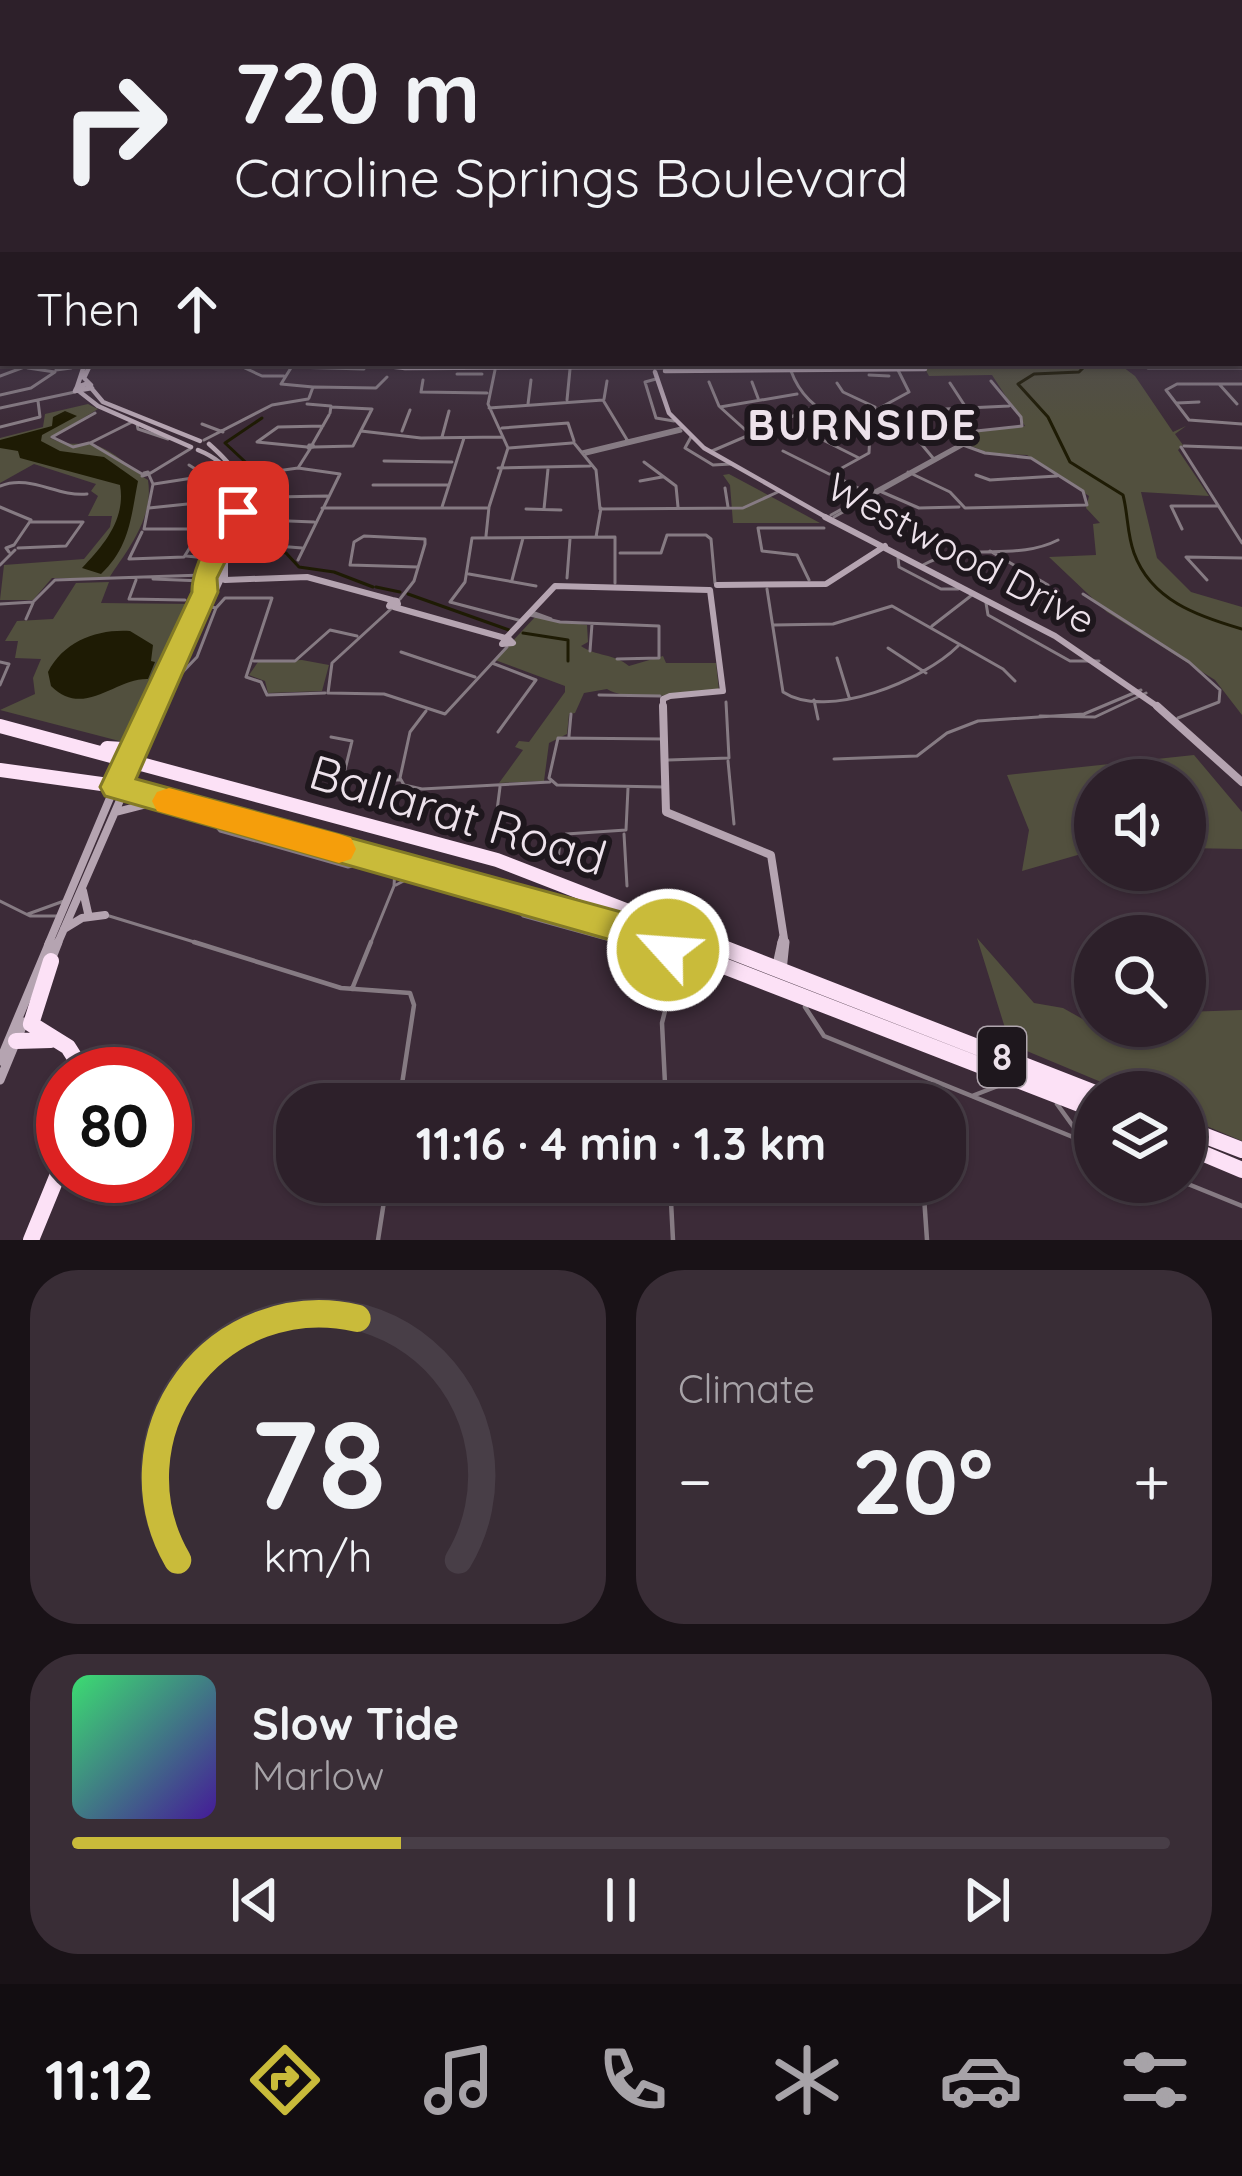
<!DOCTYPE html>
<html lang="en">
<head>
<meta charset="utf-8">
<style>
  :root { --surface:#2d202a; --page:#392d36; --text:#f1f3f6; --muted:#a7a3a8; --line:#483e47; --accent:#c9bb3a }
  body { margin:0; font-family:Quicksand,sans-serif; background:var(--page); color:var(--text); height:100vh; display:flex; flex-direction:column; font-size:45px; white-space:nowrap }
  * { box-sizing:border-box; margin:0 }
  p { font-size:39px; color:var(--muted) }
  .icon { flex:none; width:66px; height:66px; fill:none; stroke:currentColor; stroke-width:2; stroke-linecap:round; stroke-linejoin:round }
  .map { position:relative; height:1240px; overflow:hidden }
  .drawer { display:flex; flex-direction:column; gap:30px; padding:30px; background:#191217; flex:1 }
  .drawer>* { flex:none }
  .banner { position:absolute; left:0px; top:0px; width:1242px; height:366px; box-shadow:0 3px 9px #0004,0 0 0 3px var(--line); background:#2d202a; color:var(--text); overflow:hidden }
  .controls { position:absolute; left:1074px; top:759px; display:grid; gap:24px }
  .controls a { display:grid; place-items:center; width:132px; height:132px; border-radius:50%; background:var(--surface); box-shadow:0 3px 9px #0004,0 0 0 3px var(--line); font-size:60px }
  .speed { position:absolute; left:36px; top:1047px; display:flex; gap:24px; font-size:60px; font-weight:700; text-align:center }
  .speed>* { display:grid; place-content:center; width:156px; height:156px; border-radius:50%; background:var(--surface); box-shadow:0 3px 9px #0004,0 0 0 3px var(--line); line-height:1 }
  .speed .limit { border:18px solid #d22; background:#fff; color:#111 }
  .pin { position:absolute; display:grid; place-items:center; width:102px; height:102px; color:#fff; margin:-51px; border-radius:24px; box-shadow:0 6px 18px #0006 }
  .me { position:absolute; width:132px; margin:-66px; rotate:296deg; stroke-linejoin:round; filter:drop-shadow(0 0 9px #0008) }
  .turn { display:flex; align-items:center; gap:42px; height:252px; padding:0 36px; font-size:54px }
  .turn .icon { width:156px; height:156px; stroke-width:2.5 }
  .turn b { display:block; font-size:84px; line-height:102px }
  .then { display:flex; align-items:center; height:114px; padding:0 36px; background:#0003; gap:24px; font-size:45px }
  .big { font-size:90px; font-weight:700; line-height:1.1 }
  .drawer .tile { flex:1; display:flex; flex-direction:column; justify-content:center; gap:18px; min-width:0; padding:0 42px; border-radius:48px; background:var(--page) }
  .drawer .dial { align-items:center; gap:0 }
  .dial svg { height:312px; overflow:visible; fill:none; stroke:var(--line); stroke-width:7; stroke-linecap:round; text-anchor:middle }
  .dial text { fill:var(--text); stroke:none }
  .song { display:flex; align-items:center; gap:36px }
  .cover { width:144px; height:144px; border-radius:18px; background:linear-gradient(135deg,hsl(140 70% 55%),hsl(260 70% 35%)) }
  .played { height:12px; border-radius:6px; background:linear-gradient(90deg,var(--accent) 30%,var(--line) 30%) }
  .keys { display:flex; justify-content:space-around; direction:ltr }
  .heat { display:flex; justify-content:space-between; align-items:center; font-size:66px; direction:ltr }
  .drawer .tiles { flex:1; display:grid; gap:30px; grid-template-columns:1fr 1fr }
  .tile:last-child { grid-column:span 2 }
  .trip { position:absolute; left:276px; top:1083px; width:690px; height:120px; border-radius:48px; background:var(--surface); box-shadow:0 3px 9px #0004,0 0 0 3px var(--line); font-weight:700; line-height:120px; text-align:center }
  .menu { display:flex; height:192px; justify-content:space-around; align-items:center; background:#120d11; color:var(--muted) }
  .menu .icon { width:84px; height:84px }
  .menu .on { color:var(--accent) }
  .menu b { font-size:54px; color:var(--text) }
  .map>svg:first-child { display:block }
</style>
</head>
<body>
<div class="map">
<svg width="1242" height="1240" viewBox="0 0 1242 1240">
  <rect width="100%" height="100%" fill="#3c2b38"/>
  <path fill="#52503e" d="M965 363 1140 365 1123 367 1135 376 1173 432 1186 426 1175 434 1183 445 1178 450 1209 496 1141 492 1157 558 1191 592 1242 607V715L1215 680 1107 612 1049 557 1096 555 1093 524 1100 523 1086 508 1089 496 1027 455 988 453 967 444 965 435 971 432 1025 426 992 375 929 376 924 367Z
    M88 404 98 409 50 438C67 446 72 443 88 444 109 445 132 470 148 480 154 518 128 549 109 578H52L33 600H0L4 565 84 559 110 527 112 516H88L98 496 91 491 96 484 34 464 0 483V438L43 427 45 414Z
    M729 474 820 523H733L730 485 723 475Z
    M109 582 101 603 192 604 127 743 0 710 35 694 33 678 41 659 15 658 18 641H5L17 621 53 619 76 583Z
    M535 617 587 625 588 642 581 646C595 656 615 654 629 666L663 656 666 663H716L719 690C690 693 629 703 607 689L584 693 575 713 569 714 567 734 549 743 544 781 499 783 523 750 515 747 519 741 529 742 565 692V686L495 660Z
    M302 660 329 665 322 691 268 693 265 681 249 675 258 662Z
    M1194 755 1242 812V849L1185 848V780H1095V850L1022 871 1029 830 1007 775Z
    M977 938 1034 1003 1063 1008 1095 1026H1185V1012L1242 1010V1141L1185 1117V1092H1125L1010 1044Z"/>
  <path fill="#1e1b04" d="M65 411 77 416 42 435 41 441 60 451 104 457 138 481C131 516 130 547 101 574L82 568C104 545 126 519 120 485L20 458 18 451 0 448V440L52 426 53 417Z
    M130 631 153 645 151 661 155 662 148 679C115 678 84 719 51 686L48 672C64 641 97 629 130 631Z"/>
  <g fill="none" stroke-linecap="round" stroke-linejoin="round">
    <path stroke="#1e1b04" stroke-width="3" d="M1082 363 1085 366 1079 372 1034 374 1018 384 1048 417 1070 462 1123 495C1128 514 1127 534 1134 553 1151 600 1197 616 1242 629
      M255 471 225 443 262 418
      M257 475 259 545 286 553 299 567 334 572 373 587
      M376 587 400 592
      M408 594 509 630
      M523 633 568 640V661"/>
    <path stroke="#867b83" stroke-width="3" d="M0 341 3 337
      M234 363 262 376H284
      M294 363 281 384 313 387 309 398
      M669 363H768
      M845 363 872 367
      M292 367 364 369
      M1148 368H1242
      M56 370 71 368
      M791 371C810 423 864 428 913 434
      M457 374H482
      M869 375 889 376
      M0 376 35 363
      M656 379 645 382 656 418 674 421
      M423 380 421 392 487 393
      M709 382 719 406
      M752 382 758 398
      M837 383 843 392 875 407
      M950 383 965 406
      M1219 384 1237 404
      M1242 384H1177L1166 390 1189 420 1242 424
      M314 387 376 388 387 377
      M0 395 31 388 55 372 28 368
      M604 399 607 381
      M567 400 570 369
      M1177 403 1199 402
      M307 404 331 406 330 413
      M528 404 531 380
      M0 408 75 392
      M489 408 603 400 629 443
      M132 422 90 443 142 474
      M852 423 909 392 898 370
      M137 424 138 429 168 439
      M202 424 223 432
      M0 427 40 417 38 401
      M502 428 568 423 574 441
      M361 431 421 438 503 437
      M402 431 410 410
      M751 435 720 407 797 394
      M815 436 859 458
      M442 437 449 411
      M691 437 685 448 713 465 731 464
      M204 440 272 405 308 399
      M89 443 73 447 52 437 95 413
      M574 443 596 470 600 509 743 508 780 491
      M309 445H313L314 447 308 448Z
      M312 445 329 415
      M1184 446 1242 448
      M307 447 257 442 278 427 323 426
      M314 447 353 446 372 409 331 407
      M1181 447 1242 543
      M509 448 572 443
      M712 451 814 407
      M783 451 829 474
      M582 452 681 428
      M586 454 681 431
      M933 458 913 434 920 420 946 409 1009 406
      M384 461 452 462
      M644 462 676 486 678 507
      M298 468 340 474 298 560
      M498 468 590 466
      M148 472 149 474 142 476 144 473Z
      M908 472 950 492 965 508 1087 505 1083 491 1031 458 985 453 963 445 967 432 1022 426 1021 417 991 381
      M149 474 190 449
      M149 475 153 484 144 529H222
      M976 475 990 480 1057 476
      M241 476 298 468 310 449
      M201 477 219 474
      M640 481 662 477
      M154 484 199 477 200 472 189 465
      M373 485H448
      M0 486C31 474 56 497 87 494
      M725 488 728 507
      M866 492 831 474 869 453 870 432
      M882 492 919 508 959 507
      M274 497 327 496
      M271 502 272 494
      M0 507 31 520 14 545
      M442 507 464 438
      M149 508 226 500
      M322 508H487
      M526 509 561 510
      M544 509 548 469
      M831 515 959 445
      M834 517 962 446
      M264 520 314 522
      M1182 529 1171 506H1218
      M142 532 129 559 184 557 199 533
      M486 536 489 507 508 448 488 404 495 370
      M596 537 601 508
      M18 548 66 546 83 522H31
      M263 551 277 546 302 548
      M990 551 1048 585
      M9 552 6 548 14 545
      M263 553 278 556
      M620 553H661L667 535H706L711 539 715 583
      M186 556 207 558
      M898 558 899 567 941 589H958
      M0 565 15 550
      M923 565C966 541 1015 562 1058 540
      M469 574 536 586
      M567 578 570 539
      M153 579 203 581
      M136 580 129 599 185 600
      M512 580 523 538
      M809 580 797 555 762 551 758 528H824
      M1207 580 1186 557 1242 558
      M767 589 783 692C827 721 924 680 958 646
      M1083 594 1189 662 1220 690 1219 702 1178 718
      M400 599 414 581 425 544V539L364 536 354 542 350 565 418 567
      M986 603 988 615 1070 661H1099
      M0 604 33 602 55 580 203 575
      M216 608 225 598H272L246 677 261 682 267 695 325 693
      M392 608 332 663 328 693 384 694 445 714 507 647
      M532 612 551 619
      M530 615 560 622 659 626V658L617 659
      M26 619 33 603
      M522 621 450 602 465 582 472 538 615 537V583
      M774 625 833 624 892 606 1003 669 1015 681
      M932 626 972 595
      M888 648 926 673
      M590 651 592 624
      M401 652 475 677
      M837 658 849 697
      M254 661H295L330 630 357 636
      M0 662 9 664 0 685
      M492 663 536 680 498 732
      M176 679 197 657 216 608 207 606
      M599 695 660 696
      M814 700 818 719
      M426 711 410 732 400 778 404 785 422 789 550 782
      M1040 716 1095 717 1146 693
      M569 736 571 714
      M331 737 352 741 344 774 347 779 400 780
      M834 759 917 756 947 733 978 721 1084 714 1141 690
      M668 760 729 758 726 702
      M728 761 734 824
      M663 787 557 785 549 778 558 738 664 739
      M212 821 220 831 348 867 372 862
      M494 834 500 787
      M624 834 627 886
      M558 861 560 839 566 834 626 830 628 788
      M396 885 413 876
      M0 901 30 916H57
      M514 905 523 916 628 945 644 943
      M28 914 64 901
      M106 915 204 945
      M370 945 394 886 395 869"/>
    <path stroke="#867b83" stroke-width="4.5" d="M194 942 341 988 410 993 414 1005 399 1104
      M618 942 644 943
      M352 989 371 942
      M805 1007 824 1036 1095 1146
      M972 1096 1003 1084
      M666 1104 662 1023 668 999
      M937 1104 941 1084
      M1057 1104 1083 1140
      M670 1182 673 1240
      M923 1182 927 1240
      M1183 1182 1242 1206
      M378 1240 387 1182"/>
    <path stroke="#b5a4b1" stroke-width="4.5" d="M91 363 84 378 91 385
      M360 363 405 368 664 367
      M665 371 925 369
      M655 372 669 413 704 448 831 520
      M86 384 92 388 75 391 77 387Z
      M77 387 85 363
      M92 389 103 402 200 441
      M80 392 98 406 191 447
      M209 444C234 466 250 485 243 520
      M198 450C232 464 241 484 234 520"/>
    <path stroke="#b5a4b1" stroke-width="6" d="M825 517 1055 636 1161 709
      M222 572 204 579 215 583 225 576V563L244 517
      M207 574 234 517
      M225 580 307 577 392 600
      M717 585 826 584 885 546
      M392 600 397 601 398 604 389 606Z
      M394 607 505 638
      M507 637 555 586 709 590
      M507 637 513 643 502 644Z
      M150 709 205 592V581
      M160 709 220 581
      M663 709V699L670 696 723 691 710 590"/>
    <path stroke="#b5a4b1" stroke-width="8" d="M663 706 666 812 771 855 785 945
      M1157 706 1242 782
      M134 742 151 706
      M116 812 155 802
      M83 891 88 913
      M64 929 82 918 105 915
      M48 945 126 760
      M57 945 161 706
      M781 945 783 937"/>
    <path stroke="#b5a4b1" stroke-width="9" d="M51 960 58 942
      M777 965 782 942
      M782 971 785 942
      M0 1061 50 942
      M0 1080 24 1022"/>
    <path stroke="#fce1f6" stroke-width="14" d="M0 726 497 860 716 945
      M107 748 123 749 134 743
      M0 770 116 786 625 928 670 945"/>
    <path stroke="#fce1f6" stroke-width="16" d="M662 942 1095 1110
      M665 942 672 990
      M708 942 1095 1093
      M51 961 31 1024 68 1047 85 1074
      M686 969 724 967
      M16 1041 51 1040
      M1185 1128 1242 1150
      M1185 1146 1242 1170
      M31 1240 63 1162"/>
  </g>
  <linearGradient id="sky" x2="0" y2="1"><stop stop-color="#21181f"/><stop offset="0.59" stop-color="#504a5e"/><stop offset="1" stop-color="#504a5e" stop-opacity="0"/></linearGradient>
  <rect width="1242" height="420" fill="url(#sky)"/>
  <path fill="#c9bb3a" stroke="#837a26" stroke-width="3" d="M238 505 250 512 217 578 218 592 136 779 665 924 678 929 687 950 681 962 668 967 654 962 650 953 625 944 105 796 100 787 192 592C191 569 217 513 238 505Z"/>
  <path fill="#f59e0b" d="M169 788 339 834 351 838 356 849 351 859 339 863 157 811 152 801 157 792Z"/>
  <g text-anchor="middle" stroke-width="12" stroke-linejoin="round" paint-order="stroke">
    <rect fill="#1e171d" stroke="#afa5ad" stroke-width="3" x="978" y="1027" width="48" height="60" rx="9"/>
    <g font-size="36" font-weight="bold" fill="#ede2eb">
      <text x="1002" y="1070">8</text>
    </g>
    <g font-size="39" fill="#ede2eb" stroke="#1e171d">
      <text transform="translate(961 553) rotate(28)" y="14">Westwood Drive</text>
    </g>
    <g font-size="42" font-weight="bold" letter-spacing="3" fill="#ede2eb" stroke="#1e171d">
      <text x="863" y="440">BURNSIDE</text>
    </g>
    <g font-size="48" fill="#ede2eb" stroke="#1e171d">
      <text transform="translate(458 815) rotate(17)" y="17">Ballarat Road</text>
    </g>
  </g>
</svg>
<div class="controls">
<a><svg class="icon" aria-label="sound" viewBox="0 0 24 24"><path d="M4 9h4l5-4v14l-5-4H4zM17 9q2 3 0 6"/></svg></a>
<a><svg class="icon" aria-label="search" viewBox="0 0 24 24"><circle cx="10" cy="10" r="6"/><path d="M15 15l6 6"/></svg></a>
<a><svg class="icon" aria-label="layers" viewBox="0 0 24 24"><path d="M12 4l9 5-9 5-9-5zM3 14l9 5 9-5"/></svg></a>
</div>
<div class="speed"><div class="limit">80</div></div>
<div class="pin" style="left:238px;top:512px;background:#d93025"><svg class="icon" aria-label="arrive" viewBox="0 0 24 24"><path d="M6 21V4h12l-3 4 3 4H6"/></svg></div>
<svg class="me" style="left:668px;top:950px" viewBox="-20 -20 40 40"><circle r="17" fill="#c9bb3a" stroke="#fff" stroke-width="3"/><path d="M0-11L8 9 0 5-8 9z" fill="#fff"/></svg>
<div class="trip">11:16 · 4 min · 1.3 km</div>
<div class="banner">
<div class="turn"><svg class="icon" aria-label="right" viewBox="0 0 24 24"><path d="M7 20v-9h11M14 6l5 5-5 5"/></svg><div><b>720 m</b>Caroline Springs Boulevard</div></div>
<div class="then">Then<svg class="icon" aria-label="ahead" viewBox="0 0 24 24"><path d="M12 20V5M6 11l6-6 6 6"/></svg></div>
</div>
</div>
<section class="drawer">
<div class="tiles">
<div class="tile dial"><svg viewBox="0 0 100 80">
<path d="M14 69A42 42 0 1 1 86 69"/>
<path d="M14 69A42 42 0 0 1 60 7" stroke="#c9bb3a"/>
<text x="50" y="56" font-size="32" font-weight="700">78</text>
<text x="50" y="72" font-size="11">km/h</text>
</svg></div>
<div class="tile"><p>Climate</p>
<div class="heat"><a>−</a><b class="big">20°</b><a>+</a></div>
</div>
<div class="tile">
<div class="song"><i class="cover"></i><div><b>Slow Tide</b><p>Marlow</p></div></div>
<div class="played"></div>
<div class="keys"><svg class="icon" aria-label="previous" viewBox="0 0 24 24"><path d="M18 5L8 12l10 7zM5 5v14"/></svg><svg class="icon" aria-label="pause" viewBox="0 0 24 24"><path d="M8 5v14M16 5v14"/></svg><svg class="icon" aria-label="next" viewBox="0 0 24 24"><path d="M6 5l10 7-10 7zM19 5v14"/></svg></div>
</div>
</div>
</section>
<nav class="menu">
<b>11:12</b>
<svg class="icon on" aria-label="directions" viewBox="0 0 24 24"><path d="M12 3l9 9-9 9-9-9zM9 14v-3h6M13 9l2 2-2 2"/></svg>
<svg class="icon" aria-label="music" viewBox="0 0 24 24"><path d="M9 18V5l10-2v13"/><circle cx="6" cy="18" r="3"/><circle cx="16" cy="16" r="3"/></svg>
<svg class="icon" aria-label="phone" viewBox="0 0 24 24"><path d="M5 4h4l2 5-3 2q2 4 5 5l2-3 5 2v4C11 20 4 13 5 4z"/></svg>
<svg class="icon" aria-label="climate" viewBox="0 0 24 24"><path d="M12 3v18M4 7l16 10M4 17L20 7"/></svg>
<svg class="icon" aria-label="car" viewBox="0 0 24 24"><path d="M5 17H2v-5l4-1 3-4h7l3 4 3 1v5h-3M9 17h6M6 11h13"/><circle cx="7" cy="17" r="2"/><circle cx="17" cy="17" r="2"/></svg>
<svg class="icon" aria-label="filters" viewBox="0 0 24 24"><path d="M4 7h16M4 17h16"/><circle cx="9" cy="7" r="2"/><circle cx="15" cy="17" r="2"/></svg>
</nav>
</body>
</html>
